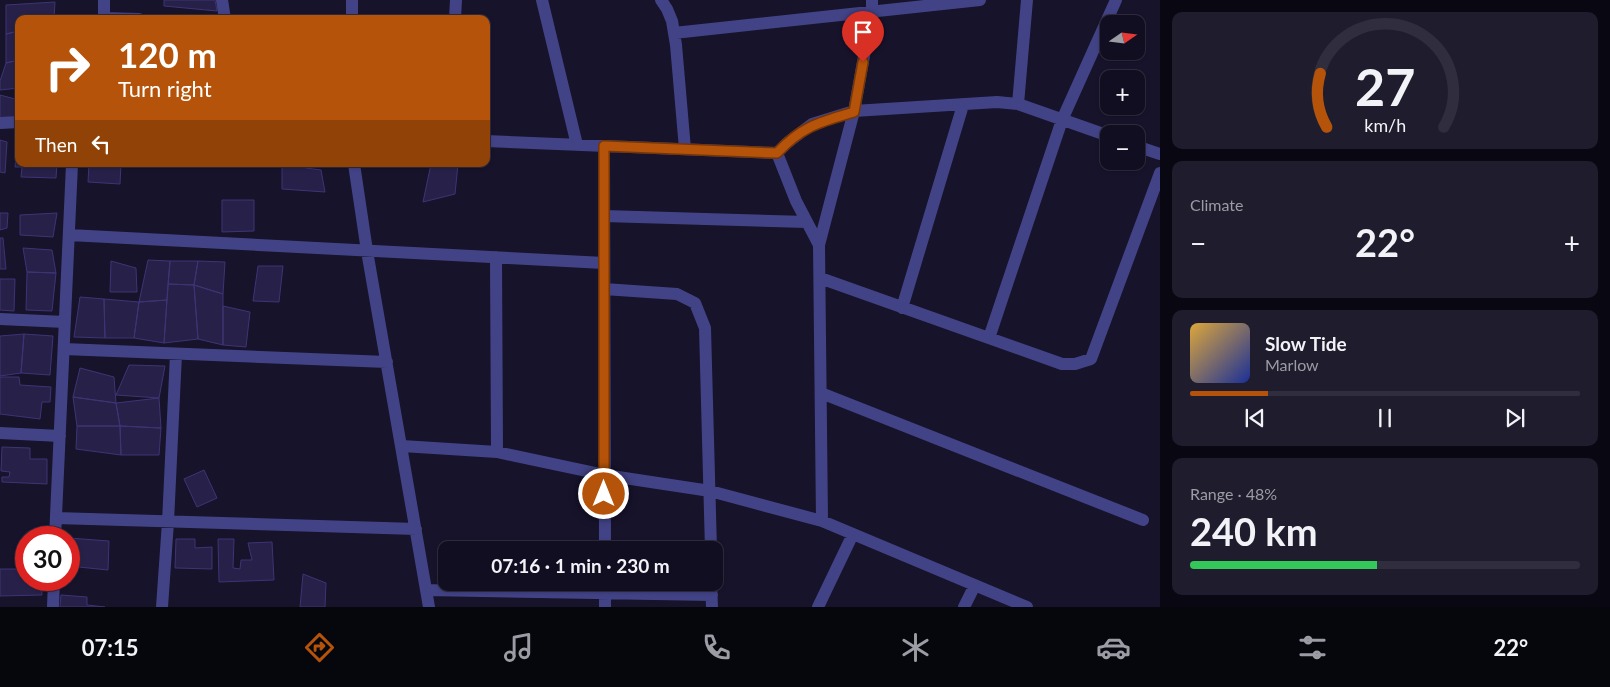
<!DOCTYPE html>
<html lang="en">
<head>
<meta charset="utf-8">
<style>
  :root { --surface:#100e20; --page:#1e1c2d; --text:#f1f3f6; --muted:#9c9ca5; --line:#302e3e; --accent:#b45309 }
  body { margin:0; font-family:Lato,sans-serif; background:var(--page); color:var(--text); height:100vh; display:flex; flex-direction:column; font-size:19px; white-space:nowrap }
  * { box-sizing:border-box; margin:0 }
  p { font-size:16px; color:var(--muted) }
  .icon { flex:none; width:28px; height:28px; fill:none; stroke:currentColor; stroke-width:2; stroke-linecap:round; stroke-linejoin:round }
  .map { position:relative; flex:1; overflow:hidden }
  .drawer { display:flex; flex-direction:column; gap:12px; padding:12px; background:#090812; width:450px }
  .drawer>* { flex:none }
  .guide { position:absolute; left:15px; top:15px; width:475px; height:152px; border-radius:10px; box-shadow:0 1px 4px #0004,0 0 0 1px var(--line); background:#b45309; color:#fff; overflow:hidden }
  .needle { width:32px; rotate:76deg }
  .fabs { position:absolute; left:1100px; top:15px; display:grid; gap:10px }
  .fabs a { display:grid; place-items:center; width:45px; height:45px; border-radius:10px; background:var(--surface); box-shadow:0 1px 4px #0004,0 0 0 1px var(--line); font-size:25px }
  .speed { position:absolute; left:15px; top:526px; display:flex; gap:10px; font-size:25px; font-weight:700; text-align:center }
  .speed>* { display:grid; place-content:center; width:65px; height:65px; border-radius:50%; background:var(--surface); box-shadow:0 1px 4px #0004,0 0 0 1px var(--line); line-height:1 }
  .speed .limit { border:8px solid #d22; background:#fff; color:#111 }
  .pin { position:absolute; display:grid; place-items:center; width:42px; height:42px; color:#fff; margin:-51px -21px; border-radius:50% 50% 50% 0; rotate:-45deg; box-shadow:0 0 5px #0007 }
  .pin .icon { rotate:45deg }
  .me { position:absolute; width:55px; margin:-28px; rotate:0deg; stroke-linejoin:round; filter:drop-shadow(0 0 4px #0008) }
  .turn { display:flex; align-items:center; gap:18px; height:105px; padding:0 20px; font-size:22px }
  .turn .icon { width:65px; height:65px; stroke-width:2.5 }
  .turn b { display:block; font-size:35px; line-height:42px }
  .then { display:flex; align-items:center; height:48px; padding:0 20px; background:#0003; gap:10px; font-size:19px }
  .big { font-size:38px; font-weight:700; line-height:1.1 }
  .drawer .tile { flex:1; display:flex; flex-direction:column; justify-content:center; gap:8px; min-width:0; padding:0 18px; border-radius:10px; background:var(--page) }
  .drawer .dial { align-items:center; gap:0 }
  .dial svg { height:130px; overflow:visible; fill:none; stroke:var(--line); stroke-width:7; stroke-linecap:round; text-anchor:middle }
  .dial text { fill:var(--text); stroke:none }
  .song { display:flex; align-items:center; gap:15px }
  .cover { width:60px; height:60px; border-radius:8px; background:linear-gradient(135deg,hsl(40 70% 55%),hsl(230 70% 35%)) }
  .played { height:5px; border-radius:2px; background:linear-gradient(90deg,var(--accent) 20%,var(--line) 20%) }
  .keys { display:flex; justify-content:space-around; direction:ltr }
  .heat { display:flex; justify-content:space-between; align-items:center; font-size:28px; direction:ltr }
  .charge { height:8px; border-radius:4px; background:linear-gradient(90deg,#34c759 48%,var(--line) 0) }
  .trip { position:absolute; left:438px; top:541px; width:285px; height:50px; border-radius:10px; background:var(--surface); box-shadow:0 1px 4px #0004,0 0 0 1px var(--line); font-weight:700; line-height:50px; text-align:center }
  .tabs { display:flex; height:80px; justify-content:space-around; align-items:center; background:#06060d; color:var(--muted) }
  .tabs .icon { width:35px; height:35px }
  .tabs .selected { color:var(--accent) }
  .tabs b { font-size:22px; color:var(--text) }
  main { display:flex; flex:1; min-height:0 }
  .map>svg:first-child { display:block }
</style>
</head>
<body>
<main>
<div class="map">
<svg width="1160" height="607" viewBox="0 0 1160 607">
  <rect width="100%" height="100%" fill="#16132b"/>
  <path fill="#27214a" stroke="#3e3475" d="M164 0H215L217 11 164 6Z
    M55 2 54 19H19V31L6 34V5Z
    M19 31V60L6 63V34Z
    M19 60V88L0 90V81L6 63Z
    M0 95 19 100V118H0Z
    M18 134 19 164H57L56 178 21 177 22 167H15Z
    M0 140 7 142 5 173 0 172Z
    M89 164H121L120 184 88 182Z
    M282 164H306V168L321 170 325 192 282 189Z
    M431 164H458L455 194 423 202Z
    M222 200H254V231L222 232Z
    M0 213H8L7 228 0 230Z
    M57 213 53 237 20 235V215Z
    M0 238H3L6 269H0Z
    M23 248 52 250 56 273 27 272Z
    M148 260 170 261 167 300 139 302Z
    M111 261 136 268 137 292H110Z
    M170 261H198L194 285 168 284Z
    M198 261 225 262 223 294 194 285Z
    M258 266H283L279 302 253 301Z
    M27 272 56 273 52 311 26 310Z
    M0 279H15L14 311 0 310Z
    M168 284 194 285 198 339 164 343Z
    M194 285 223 294V345L198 339Z
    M80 297 104 299 105 338 74 337Z
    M104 299 139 302 134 338H105Z
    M167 300 164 343 134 338 139 302Z
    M223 306 250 312 246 347 223 345Z
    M24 334 53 336 50 375 21 373Z
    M24 334 21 373 0 376V336Z
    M129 365 165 366 159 398 116 395Z
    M80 368 114 377 116 403 73 397Z
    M0 377H19L20 385 51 387 50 402H42L40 419 0 414Z
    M73 397 116 403 120 426H77Z
    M159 398 161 428 120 426 116 403Z
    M77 426H120L121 455 76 449Z
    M120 426 161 428 159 455H121Z
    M2 447 30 448V459H47V484L2 482V477H9L10 472 1 471Z
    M204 470 217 498 197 507 184 479Z
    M69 538 109 541 108 570 69 566Z
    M176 539H195V548L212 547V569L175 568Z
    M218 539H234L233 568 240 569 241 560H252L248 543 272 542 274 580 219 582Z
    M0 569H26V580H41L42 595 0 596Z
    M303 574 326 583 325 607H300Z
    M61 595 87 597V605L105 607H60Z"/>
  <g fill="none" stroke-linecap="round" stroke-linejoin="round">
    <path stroke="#424386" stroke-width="12" d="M222 0 225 19
      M542 0 577 145
      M661 0 667 9 672 21 676 45 685 149
      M104 18 139 19
      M104 19V0
      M352 19V0
      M455 19 456 0
      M674 33 980 0
      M1018 104 1027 0
      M0 123 19 122
      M486 141 777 153
      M604 146 605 550
      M1136 146 1160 154
      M777 153 787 143 812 124 854 111 997 102 1018 104 1109 136
      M777 153 796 201 819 245
      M354 164 367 251 429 607
      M604 216 807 222
      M69 235 604 263
      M496 257 497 452
      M820 278 1062 364H1075L1091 359 1160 173
      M604 289 677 294 695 303 705 328 711 550
      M902 308 963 105
      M0 319 65 322
      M989 338 1062 120 1116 0
      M64 349 387 362
      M821 393 1143 520
      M0 433 60 436
      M402 446 497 452 605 475 710 491 822 521 1027 607
      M56 518 416 529
      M822 521 819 245 854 111 872 12V0
      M55 538 72 164
      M605 582V607
      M711 582 712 607
      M427 590 712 595
      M53 607 54 580
      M162 607 168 522 176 354
      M818 607 853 534
      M964 607 975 585"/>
  </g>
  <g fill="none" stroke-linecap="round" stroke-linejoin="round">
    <g stroke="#753606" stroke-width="12">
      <path id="route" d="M604 494V146L777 153C802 126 820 122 854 112L863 62"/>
    </g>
    <use href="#route" stroke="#b45309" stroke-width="9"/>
  </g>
</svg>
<div class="fabs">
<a><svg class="needle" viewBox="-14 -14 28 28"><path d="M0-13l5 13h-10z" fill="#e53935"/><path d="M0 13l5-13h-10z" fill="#9c9ca5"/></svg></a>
<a>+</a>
<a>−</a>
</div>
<div class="speed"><div class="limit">30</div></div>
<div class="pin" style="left:863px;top:62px;background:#d93025"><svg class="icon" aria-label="arrive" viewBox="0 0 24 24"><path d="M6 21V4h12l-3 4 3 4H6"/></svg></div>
<svg class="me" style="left:604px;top:494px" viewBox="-20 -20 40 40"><circle r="17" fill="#b45309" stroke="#fff" stroke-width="3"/><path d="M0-11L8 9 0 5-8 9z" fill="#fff"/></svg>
<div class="trip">07:16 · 1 min · 230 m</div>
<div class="guide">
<div class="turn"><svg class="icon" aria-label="right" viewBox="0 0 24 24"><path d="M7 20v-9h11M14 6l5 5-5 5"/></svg><div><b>120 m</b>Turn right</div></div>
<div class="then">Then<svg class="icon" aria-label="left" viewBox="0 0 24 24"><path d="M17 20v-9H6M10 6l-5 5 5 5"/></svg></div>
</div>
</div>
<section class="drawer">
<div class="tile dial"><svg viewBox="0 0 100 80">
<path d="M14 69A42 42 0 1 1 86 69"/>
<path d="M14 69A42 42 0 0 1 10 36" stroke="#b45309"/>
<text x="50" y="56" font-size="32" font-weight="700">27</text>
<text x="50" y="72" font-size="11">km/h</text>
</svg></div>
<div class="tile"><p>Climate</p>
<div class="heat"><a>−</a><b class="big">22°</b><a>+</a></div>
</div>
<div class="tile">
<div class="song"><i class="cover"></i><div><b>Slow Tide</b><p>Marlow</p></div></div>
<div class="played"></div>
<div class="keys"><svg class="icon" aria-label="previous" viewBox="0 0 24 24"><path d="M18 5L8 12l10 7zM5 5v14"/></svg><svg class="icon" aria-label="pause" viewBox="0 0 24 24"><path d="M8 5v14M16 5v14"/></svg><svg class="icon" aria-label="next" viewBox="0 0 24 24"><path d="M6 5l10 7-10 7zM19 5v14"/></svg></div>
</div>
<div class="tile"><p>Range · 48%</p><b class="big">240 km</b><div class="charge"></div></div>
</section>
</main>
<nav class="tabs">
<b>07:15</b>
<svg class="icon selected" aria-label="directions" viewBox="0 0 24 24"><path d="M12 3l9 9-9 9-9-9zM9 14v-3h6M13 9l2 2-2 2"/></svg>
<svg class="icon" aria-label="music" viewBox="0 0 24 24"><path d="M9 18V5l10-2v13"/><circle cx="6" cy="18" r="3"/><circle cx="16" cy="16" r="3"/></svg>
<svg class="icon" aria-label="phone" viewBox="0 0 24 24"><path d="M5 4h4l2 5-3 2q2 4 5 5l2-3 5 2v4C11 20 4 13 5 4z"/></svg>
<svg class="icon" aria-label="climate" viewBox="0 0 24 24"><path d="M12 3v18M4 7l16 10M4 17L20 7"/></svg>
<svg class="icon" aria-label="car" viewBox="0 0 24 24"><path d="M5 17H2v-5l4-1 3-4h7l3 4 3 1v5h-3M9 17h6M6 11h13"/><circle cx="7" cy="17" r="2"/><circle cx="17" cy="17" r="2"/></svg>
<svg class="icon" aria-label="filters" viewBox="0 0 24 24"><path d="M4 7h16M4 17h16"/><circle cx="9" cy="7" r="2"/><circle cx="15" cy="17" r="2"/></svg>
<b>22°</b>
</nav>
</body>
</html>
